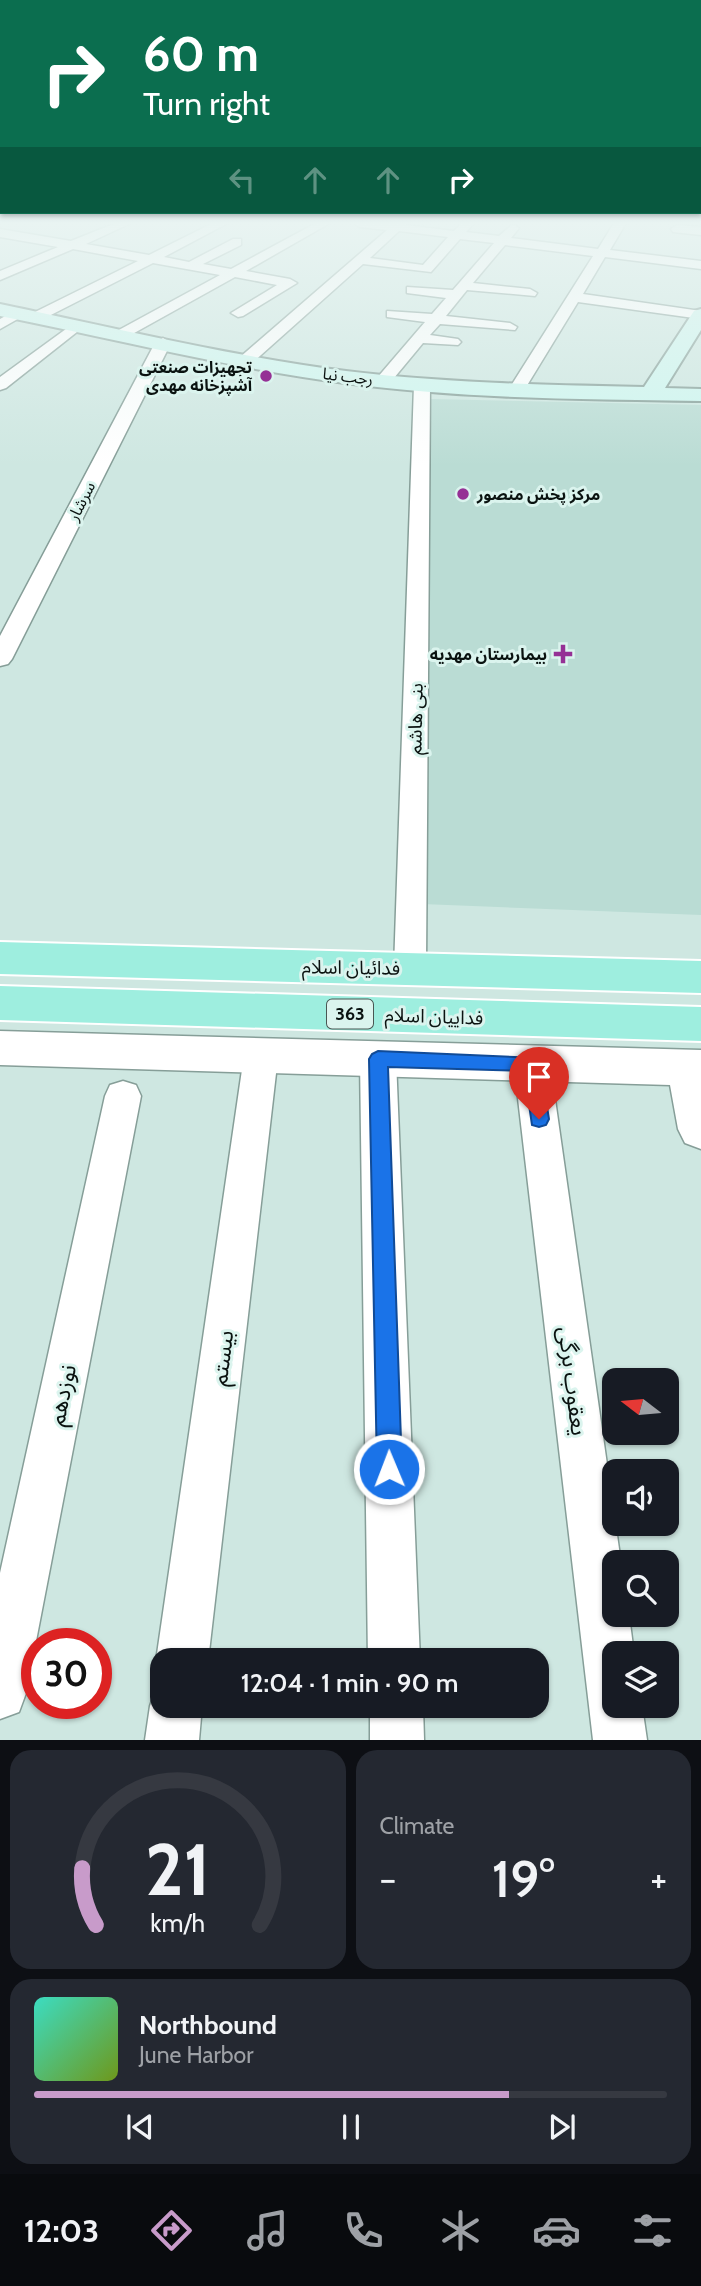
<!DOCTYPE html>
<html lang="en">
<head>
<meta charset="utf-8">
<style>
  :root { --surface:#171b24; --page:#242831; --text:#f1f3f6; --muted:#9ea1a6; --line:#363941; --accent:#c89bca }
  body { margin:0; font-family:Cabin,"Noto Sans Arabic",sans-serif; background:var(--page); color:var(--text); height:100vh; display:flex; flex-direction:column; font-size:26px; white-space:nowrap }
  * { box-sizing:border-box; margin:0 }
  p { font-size:23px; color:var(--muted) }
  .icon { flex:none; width:38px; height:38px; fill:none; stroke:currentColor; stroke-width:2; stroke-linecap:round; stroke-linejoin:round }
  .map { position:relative; height:1740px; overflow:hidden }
  .sheet { display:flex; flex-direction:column; gap:10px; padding:10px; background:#0d0f14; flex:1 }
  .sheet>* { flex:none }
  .hud { position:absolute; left:0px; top:0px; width:702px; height:214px; box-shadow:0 2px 5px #0004; background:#0b6e4f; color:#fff; overflow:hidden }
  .needle { width:46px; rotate:286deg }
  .fabs { position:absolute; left:602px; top:1368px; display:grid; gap:14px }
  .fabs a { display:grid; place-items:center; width:77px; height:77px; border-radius:14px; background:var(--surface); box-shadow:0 2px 5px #0004; font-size:35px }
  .speed { position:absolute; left:21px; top:1628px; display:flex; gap:14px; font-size:35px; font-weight:700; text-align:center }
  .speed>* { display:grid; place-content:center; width:91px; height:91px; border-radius:50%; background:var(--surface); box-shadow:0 2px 5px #0004; line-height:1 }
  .speed .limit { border:10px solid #d22; background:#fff; color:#111 }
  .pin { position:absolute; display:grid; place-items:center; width:60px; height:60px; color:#fff; margin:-72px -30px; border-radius:50% 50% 50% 0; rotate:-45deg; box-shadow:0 0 7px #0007 }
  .pin .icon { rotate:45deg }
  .me { position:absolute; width:77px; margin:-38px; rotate:359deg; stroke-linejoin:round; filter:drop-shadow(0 0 5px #0008) }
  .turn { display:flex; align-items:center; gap:24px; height:147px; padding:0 28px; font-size:32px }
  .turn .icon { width:91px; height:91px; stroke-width:2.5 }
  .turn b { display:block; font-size:49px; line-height:60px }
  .lanes { display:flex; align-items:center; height:66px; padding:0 28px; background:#0003; justify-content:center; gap:35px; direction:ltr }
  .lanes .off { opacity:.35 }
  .big { font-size:52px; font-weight:600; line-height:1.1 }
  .sheet .widget { flex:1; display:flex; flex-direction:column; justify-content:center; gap:10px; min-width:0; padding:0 24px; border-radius:21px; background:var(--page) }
  .sheet .dial { align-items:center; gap:0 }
  .dial svg { height:182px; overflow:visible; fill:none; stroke:var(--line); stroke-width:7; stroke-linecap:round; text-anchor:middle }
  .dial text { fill:var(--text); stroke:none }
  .song { display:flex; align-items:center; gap:21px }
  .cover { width:84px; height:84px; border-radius:10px; background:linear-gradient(135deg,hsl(170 70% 55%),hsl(80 70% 35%)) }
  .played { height:7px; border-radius:4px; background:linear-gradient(90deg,var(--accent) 75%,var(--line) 75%) }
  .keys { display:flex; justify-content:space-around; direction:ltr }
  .heat { display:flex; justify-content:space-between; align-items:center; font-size:38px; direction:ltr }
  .sheet .tiles { flex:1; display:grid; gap:10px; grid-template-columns:1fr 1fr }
  .widget:last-child { grid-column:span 2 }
  .trip { position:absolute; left:150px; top:1648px; width:399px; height:70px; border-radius:21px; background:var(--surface); box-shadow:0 2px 5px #0004; font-weight:600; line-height:70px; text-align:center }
  .tabs { display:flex; height:112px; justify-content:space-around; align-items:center; background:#090b0e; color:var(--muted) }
  .tabs .icon { width:49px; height:49px }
  .tabs .current { color:var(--accent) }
  .tabs b { font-size:32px; color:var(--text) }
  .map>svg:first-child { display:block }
</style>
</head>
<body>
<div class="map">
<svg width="701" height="1740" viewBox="0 0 701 1740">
  <rect width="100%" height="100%" fill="#cee7e1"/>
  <path fill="#badcd4" d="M430 399 701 405V915L422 904Z"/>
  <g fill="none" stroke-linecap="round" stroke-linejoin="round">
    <g stroke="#869e98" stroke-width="3">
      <path id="minor" d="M116 223H131L86 244 149 255 213 223H228L164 257 189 262 233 239H241V245L203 264 231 269 316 223H330L246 271 290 279 297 283 243 316 238 317 231 313 277 285 235 277 127 337H117L115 334 117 331 220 275 153 263 41 320H31L29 317 31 314 138 261 73 249 0 280V271L58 247 0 237V229L71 241Z
        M354 223H408L406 225 454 231 462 223H474L466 232 499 236 513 224 519 228 511 238 598 249 614 223H626L610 250 701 261V269L605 257 583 294 701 311V319L578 302 523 392H511L509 389 593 256 505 245 473 283 530 289 537 293 535 296 467 290 446 316 510 323 517 327 515 330 440 324 430 335 458 339 461 342 458 345 423 343 389 384H377L375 381 377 378 425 322 387 317V311L432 314 446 298 407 293V287L453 290 494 243 460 239 431 272 363 264 251 364H239L237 361 239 358 387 230 360 227ZM399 231 448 237 423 265 370 258Z
        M677 225 701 227V235L673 232 671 229Z
        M18 309 23 310V316L0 329V319Z
        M77 321 84 325 82 328 6 388 0 390V377Z
        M163 338 171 343 12 659 8 664 0 666V636L155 343Z
        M422 380 430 385 426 968 421 977 410 980 399 977 394 968 414 385Z
        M261 1042 273 1046 278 1056 208 1661H163V1677L156 1661 244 1056 249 1046Z
        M378 1045 390 1049 396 1059 420 1661H368L360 1059 366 1049Z
        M532 1050 544 1054 550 1064 621 1563H614V1615H629L634 1654H614V1706H642L647 1740H593L514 1064 520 1054Z
        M123 1081 136 1085 141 1096 26 1693 19 1712 0 1719V1573L105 1096 110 1085Z
        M163 1685V1706H202L199 1740H145L150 1706 157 1687Z
        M370 1706H423L424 1740H370Z"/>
    </g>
    <g stroke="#869e98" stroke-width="3">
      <path id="tertiary" d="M0 1031 701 1050V1149L685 1143 678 1129 670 1085 0 1065Z"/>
    </g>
    <g stroke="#869e98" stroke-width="4">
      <path id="secondary" d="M0 304C115 328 229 356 346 371 445 383 544 385 644 387L694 311 701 309V330L665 388 701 389V401C582 399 463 399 345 383 229 368 115 339 0 316Z"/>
    </g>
    <g stroke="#fff" stroke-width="4">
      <path id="primary" d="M0 942 701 961V993L0 974Z
        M0 986 701 1007V1041L0 1020Z"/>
    </g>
    <use href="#minor" fill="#fff" fill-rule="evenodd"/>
    <use href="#tertiary" fill="#fff" fill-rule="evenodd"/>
    <use href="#secondary" fill="#cef6ef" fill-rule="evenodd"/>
    <use href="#primary" fill="#9eeedf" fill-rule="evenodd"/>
  </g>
  <linearGradient id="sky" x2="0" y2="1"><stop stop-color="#95a8d4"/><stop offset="0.48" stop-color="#e9f4f2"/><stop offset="1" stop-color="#e9f4f2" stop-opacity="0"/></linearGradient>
  <rect width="701" height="466" fill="url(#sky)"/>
  <path fill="#1a73e8" stroke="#114b97" stroke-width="2" d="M378 1051 539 1058 549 1119 546 1125 539 1127 532 1125 524 1071 388 1067 402 1469 398 1478 389 1482 380 1478 377 1469 369 1059 372 1054Z"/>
  <g fill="#953095" stroke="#dbf4ee" stroke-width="2.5">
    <circle cx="266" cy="376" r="7"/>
    <circle cx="463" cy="494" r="7"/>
    <path d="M559.5 643.5h7v7h7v7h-7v7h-7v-7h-7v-7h7z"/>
  </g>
  <g text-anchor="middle" stroke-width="6" stroke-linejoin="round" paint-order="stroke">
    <g font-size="16" font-weight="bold" fill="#0a1210" stroke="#dbf4ee" text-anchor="end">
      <text x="252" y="373">تجهیزات صنعتی<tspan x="252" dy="18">آشپزخانه مهدی</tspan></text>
      <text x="477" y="500" text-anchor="start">مركز پخش منصور</text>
      <text x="547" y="660">بیمارستان مهدیه</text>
    </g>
    <g font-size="16" fill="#0a1210" stroke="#dbf4ee">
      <text transform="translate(348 376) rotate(7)" y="6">رجب نیا</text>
      <text transform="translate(81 501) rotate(-63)" y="6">سرشار</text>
    </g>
    <rect fill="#dbf4ee" stroke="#495653" stroke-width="2" x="327" y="999.5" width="46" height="29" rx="5"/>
    <g font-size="18" font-weight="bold" fill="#0a1210">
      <text x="350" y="1020">363</text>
    </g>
    <g font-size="19" fill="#0a1210" stroke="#dbf4ee">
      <text transform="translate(415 719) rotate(-89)" y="7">بنی هاشم</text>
      <text transform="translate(351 967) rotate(1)" y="7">فدائیان اسلام</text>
      <text transform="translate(434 1016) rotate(2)" y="7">فداییان اسلام</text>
    </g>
    <g font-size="23" fill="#0a1210" stroke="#dbf4ee">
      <text transform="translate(222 1358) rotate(-83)" y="8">بیستم</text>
      <text transform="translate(573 1381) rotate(83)" y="8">یعقوب برگی</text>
      <text transform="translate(62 1395) rotate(-78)" y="8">نوزدهم</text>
    </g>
  </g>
</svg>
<div class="fabs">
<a><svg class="needle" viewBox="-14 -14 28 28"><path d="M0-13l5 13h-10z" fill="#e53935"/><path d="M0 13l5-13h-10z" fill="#9ea1a6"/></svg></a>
<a><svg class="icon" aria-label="sound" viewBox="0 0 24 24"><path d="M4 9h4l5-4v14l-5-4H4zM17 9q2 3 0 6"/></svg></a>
<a><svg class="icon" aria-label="search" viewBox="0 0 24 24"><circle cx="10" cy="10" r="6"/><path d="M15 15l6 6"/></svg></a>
<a><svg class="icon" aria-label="layers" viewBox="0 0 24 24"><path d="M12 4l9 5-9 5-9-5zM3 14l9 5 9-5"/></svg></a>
</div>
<div class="speed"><div class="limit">30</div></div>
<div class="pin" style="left:539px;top:1119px;background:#d93025"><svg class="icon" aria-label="arrive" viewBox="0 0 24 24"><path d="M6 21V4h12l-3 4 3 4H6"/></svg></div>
<svg class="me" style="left:389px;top:1469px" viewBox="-20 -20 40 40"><circle r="17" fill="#1a73e8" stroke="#fff" stroke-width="3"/><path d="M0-11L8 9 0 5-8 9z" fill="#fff"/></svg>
<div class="trip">12:04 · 1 min · 90 m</div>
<div class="hud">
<div class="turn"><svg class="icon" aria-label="right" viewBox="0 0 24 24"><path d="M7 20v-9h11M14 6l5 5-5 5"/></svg><div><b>60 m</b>Turn right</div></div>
<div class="lanes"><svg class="icon off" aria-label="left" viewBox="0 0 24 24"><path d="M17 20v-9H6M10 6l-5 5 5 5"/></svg><svg class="icon off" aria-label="ahead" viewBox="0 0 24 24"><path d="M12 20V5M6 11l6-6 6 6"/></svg><svg class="icon off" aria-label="ahead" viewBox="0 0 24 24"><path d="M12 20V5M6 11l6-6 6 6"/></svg><svg class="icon" aria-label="right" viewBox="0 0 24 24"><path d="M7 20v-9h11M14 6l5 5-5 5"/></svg></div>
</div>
</div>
<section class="sheet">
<div class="tiles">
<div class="widget dial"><svg viewBox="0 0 100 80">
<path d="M14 69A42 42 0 1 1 86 69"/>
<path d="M14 69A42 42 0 0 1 8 44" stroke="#c89bca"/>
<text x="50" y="56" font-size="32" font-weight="700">21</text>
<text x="50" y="72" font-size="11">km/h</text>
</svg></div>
<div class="widget"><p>Climate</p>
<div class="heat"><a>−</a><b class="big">19°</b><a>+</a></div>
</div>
<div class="widget">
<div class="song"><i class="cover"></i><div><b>Northbound</b><p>June Harbor</p></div></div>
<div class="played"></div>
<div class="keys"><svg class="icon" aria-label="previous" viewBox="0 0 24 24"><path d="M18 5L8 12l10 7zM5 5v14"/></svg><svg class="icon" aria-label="pause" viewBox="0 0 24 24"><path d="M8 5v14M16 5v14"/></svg><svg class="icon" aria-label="next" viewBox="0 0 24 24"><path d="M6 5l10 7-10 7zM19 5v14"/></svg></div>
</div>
</div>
</section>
<nav class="tabs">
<b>12:03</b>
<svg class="icon current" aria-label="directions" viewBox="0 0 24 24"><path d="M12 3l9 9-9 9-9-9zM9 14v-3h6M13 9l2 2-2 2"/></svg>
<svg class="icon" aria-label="music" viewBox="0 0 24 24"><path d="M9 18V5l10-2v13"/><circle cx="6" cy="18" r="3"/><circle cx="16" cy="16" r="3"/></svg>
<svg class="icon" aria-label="phone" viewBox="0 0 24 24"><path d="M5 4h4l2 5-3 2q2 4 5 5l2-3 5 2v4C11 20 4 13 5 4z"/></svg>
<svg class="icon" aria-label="climate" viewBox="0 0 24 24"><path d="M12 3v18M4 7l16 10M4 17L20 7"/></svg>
<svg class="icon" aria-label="car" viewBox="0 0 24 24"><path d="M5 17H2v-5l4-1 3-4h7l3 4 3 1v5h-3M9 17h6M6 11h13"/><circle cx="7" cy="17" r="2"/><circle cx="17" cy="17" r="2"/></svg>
<svg class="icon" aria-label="filters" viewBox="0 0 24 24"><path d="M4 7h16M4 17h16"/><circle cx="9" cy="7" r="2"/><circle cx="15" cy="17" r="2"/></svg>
</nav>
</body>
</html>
